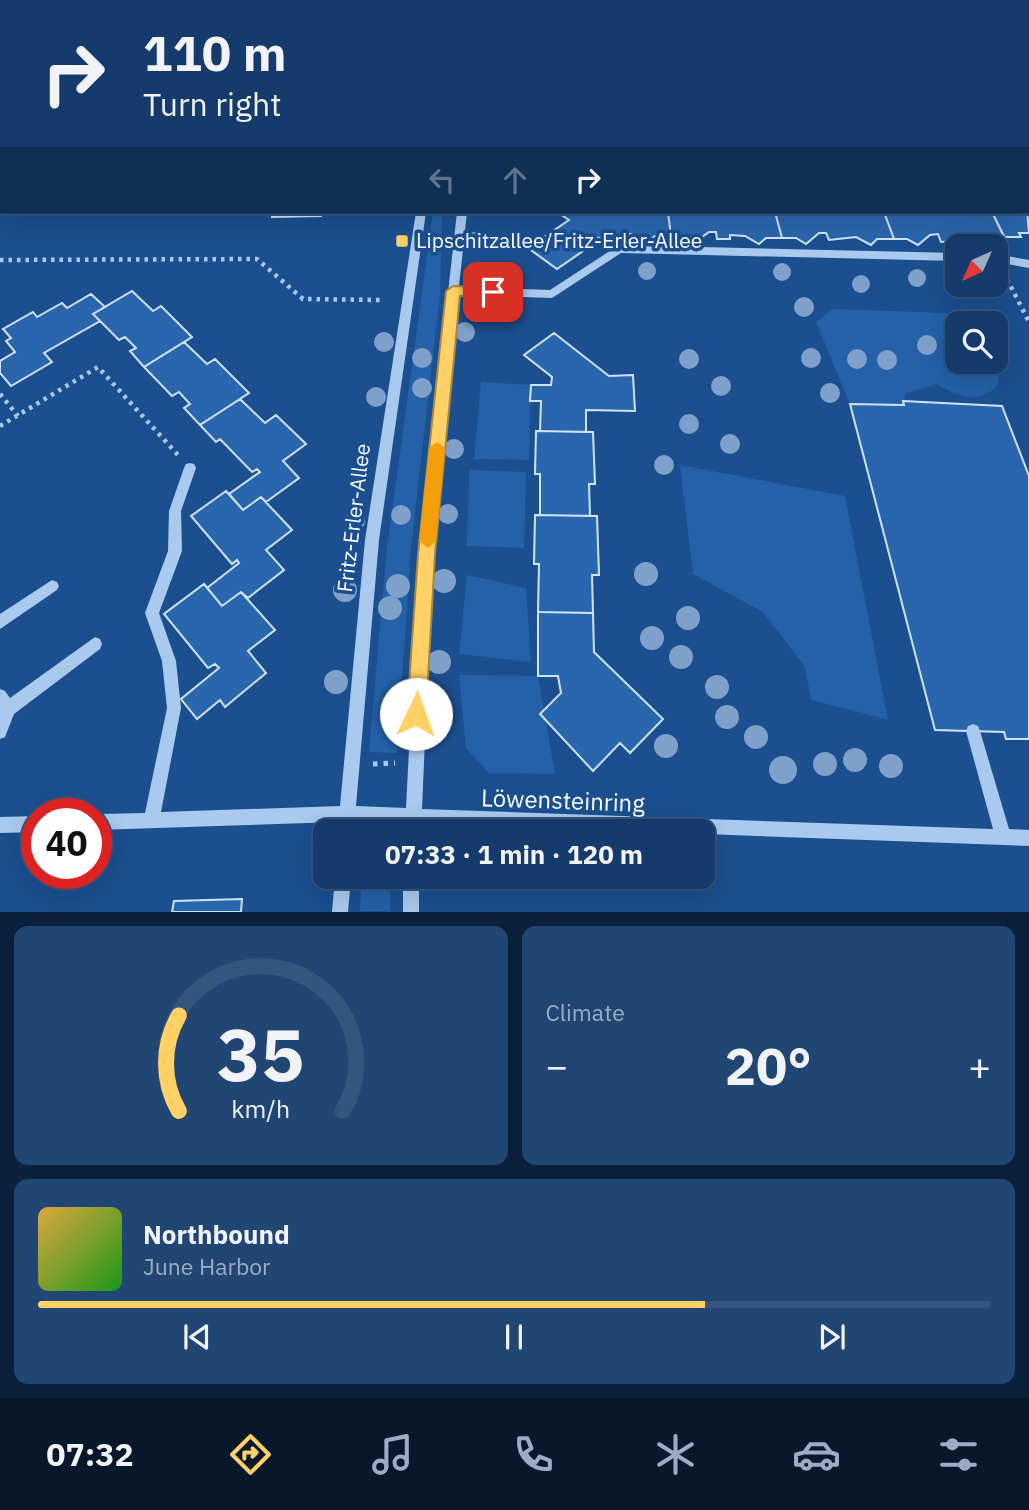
<!DOCTYPE html>
<html lang="en">
<head>
<meta charset="utf-8">
<style>
  :root { --surface:#143b6b; --page:#214673; --text:#f1f3f6; --muted:#9dadc1; --line:#33557e; --accent:#ffd166 }
  body { margin:0; font-family:"IBM Plex Sans",sans-serif; background:var(--page); color:var(--text); height:100vh; display:flex; flex-direction:column; font-size:26px; white-space:nowrap }
  * { box-sizing:border-box; margin:0 }
  p { font-size:23px; color:var(--muted) }
  .icon { flex:none; width:38px; height:38px; fill:none; stroke:currentColor; stroke-width:2; stroke-linecap:round; stroke-linejoin:round }
  .map { position:relative; height:912px; overflow:hidden }
  .side { display:flex; flex-direction:column; gap:14px; padding:14px; background:#0b203b; flex:1 }
  .side>* { flex:none }
  .top-card { position:absolute; left:0px; top:0px; width:1029px; height:214px; box-shadow:0 7px 28px #0002,0 0 0 2px var(--line); background:#143b6b; color:var(--text); overflow:hidden }
  .needle { width:46px; rotate:225deg }
  .controls { position:absolute; left:945px; top:234px; display:grid; gap:14px }
  .controls a { display:grid; place-items:center; width:63px; height:63px; border-radius:14px; background:var(--surface); box-shadow:0 7px 28px #0002,0 0 0 2px var(--line); font-size:35px }
  .speed { position:absolute; left:21px; top:798px; display:flex; gap:14px; font-size:35px; font-weight:700; text-align:center }
  .speed>* { display:grid; place-content:center; width:91px; height:91px; border-radius:50%; background:var(--surface); box-shadow:0 7px 28px #0002,0 0 0 2px var(--line); line-height:1 }
  .speed .limit { border:10px solid #d22; background:#fff; color:#111 }
  .pin { position:absolute; display:grid; place-items:center; width:60px; height:60px; color:#fff; margin:-30px; border-radius:14px; box-shadow:0 4px 10px #0006 }
  .me { position:absolute; width:77px; margin:-38px; rotate:3deg; stroke-linejoin:round; filter:drop-shadow(0 0 5px #0008) }
  .turn { display:flex; align-items:center; gap:24px; height:147px; padding:0 28px; font-size:32px }
  .turn .icon { width:91px; height:91px; stroke-width:2.5 }
  .turn b { display:block; font-size:49px; line-height:60px }
  .lanes { display:flex; align-items:center; height:66px; padding:0 28px; background:#0003; justify-content:center; gap:35px; direction:ltr }
  .lanes .off { opacity:.35 }
  .big { font-size:52px; font-weight:700; line-height:1.1 }
  .side .widget { flex:1; display:flex; flex-direction:column; justify-content:center; gap:10px; min-width:0; padding:0 24px; border-radius:14px; background:var(--page) }
  .side .dial { align-items:center; gap:0 }
  .dial svg { height:182px; overflow:visible; fill:none; stroke:var(--line); stroke-width:7; stroke-linecap:round; text-anchor:middle }
  .dial text { fill:var(--text); stroke:none }
  .song { display:flex; align-items:center; gap:21px }
  .cover { width:84px; height:84px; border-radius:10px; background:linear-gradient(135deg,hsl(40 70% 55%),hsl(120 70% 35%)) }
  .played { height:7px; border-radius:4px; background:linear-gradient(90deg,var(--accent) 70%,var(--line) 70%) }
  .keys { display:flex; justify-content:space-around; direction:ltr }
  .heat { display:flex; justify-content:space-between; align-items:center; font-size:38px; direction:ltr }
  .side .tiles { flex:1; display:grid; gap:14px; grid-template-columns:1fr 1fr }
  .widget:last-child { grid-column:span 2 }
  .trip { position:absolute; left:313px; top:819px; width:402px; height:70px; border-radius:14px; background:var(--surface); box-shadow:0 7px 28px #0002,0 0 0 2px var(--line); font-weight:700; line-height:70px; text-align:center }
  .tabs { display:flex; height:112px; justify-content:space-around; align-items:center; background:#08182b; color:var(--muted) }
  .tabs .icon { width:49px; height:49px }
  .tabs .on { color:var(--accent) }
  .tabs b { font-size:32px; color:var(--text) }
  .map>svg:first-child { display:block }
</style>
</head>
<body>
<div class="map">
<svg width="1029" height="912" viewBox="0 0 1029 912">
  <rect width="100%" height="100%" fill="#1b4f8f"/>
  <path fill="#2461a8" d="M433 212H442L440 295 411 548 397 753 369 752 387 548Z
    M833 309 947 313 957 340V362H995L999 371 997 386C980 404 955 396 937 384L905 394 904 405 850 404 816 322Z
    M481 382 531 385 529 460 474 459Z
    M680 465 845 496 888 720 811 700 805 667 763 612 693 574Z
    M469 470 526 472 524 548 467 546Z
    M467 575 526 588 531 662 459 654Z
    M459 675 538 676 555 774 489 773 466 748Z
    M361 891H390V911H360Z"/>
  <path fill="#2a66ad" stroke="#cfe3fa" stroke-width="2" d="M94 0H335L89 2Z
    M893 0H984L887 2Z
    M1027 209 1029 233H1019L1021 237H1004L992 212H1027Z
    M273 212H322L321 216 272 217Z
    M568 212H668L671 236H655L647 242 631 234 624 235 625 243 612 244 611 237 598 238 599 240 557 269 528 248 569 220 563 216Z
    M668 212H775L782 238H766L759 244 745 236 730 235V239H717L716 232H709L694 243 684 236H671Z
    M775 212H884L894 239H877L871 245 856 237 829 240 826 233H819L806 244 796 238H782Z
    M884 212H992L1006 240H990L983 247 966 238H952L953 241 941 242 938 234 930 235 918 245 907 239H894Z
    M132 291 153 311 161 306 192 337 144 367 130 351 136 348 125 337 119 340 93 314Z
    M91 294 105 307 93 314 100 321 44 353 52 362 11 386 0 373V361L15 352 6 341 11 338 3 329 33 312 37 317 62 303 67 308Z
    M554 333 609 376 633 375 635 411 586 410V432L540 431 541 401H530L531 385H551L552 377 524 355Z
    M184 342 207 364 215 359 249 393 200 425 184 408 190 404 179 392 172 396 144 367Z
    M240 399 265 423 276 415 306 444 283 461 299 478 266 502 261 497 243 510 229 494 260 472 257 469 252 472 220 439 216 442 200 425Z
    M903 401 1002 406 1029 476V739H1006L1004 732 935 730 850 404 904 405Z
    M536 431 593 432 595 484H589L590 516 540 515V474H535Z
    M226 491 243 510 261 497 292 530 266 550 284 570 248 598 241 592 222 606 207 588 239 563 237 560 232 564 191 516Z
    M535 515 597 516 599 575H592L593 613 538 612 539 564H534Z
    M204 584 222 606 241 592 275 630 248 651 266 673 225 707 220 700 197 719 181 699 219 668 215 664 208 668 164 614Z
    M538 612 593 613 594 652 663 719 630 753 620 743 593 771 540 714 561 693 558 676H538Z
    M242 899 241 912H172L174 901Z"/>
  <g fill="none" stroke-linecap="round" stroke-linejoin="round">
    <path stroke="#a9c9ee" stroke-width="3.5" stroke-dasharray="2.5 3.5" stroke-linecap="butt" d="M648 0 651 2
      M1000 2 1002 0
      M1027 89 1029 92"/>
    <path stroke="#a9c9ee" stroke-width="4.5" stroke-dasharray="3.5 5" stroke-linecap="butt" d="M0 260 257 259 303 299 380 300
      M1007 279 1029 322
      M0 394 18 416
      M0 426 98 367 178 455"/>
    <path stroke="#a9c9ee" stroke-width="5" stroke-dasharray="4.5 6" stroke-linecap="butt" d="M373 764 395 763"/>
    <path fill="#a9c9ee" fill-rule="evenodd" d="M394 0H402L401 2H393Z
      M453 0H461V2H453Z
      M476 0H484V2H476Z
      M0 69H2V75H0Z
      M0 100H2V106H0Z
      M1027 109 1029 110V119L1027 118Z
      M0 117H2V123H0Z
      M1027 127H1029V133H1027Z
      M416 212H426L379 540 356 806 406 808 419 554 457 212H467L459 287 550 290 619 245 957 253V261L621 253 552 298 459 295 433 554 422 809 993 829 966 731 968 726 973 724 978 726 980 731 1009 829 1029 830V846L704 834V831H612L421 825V831H405V824L355 822 354 831H338L339 822 96 830V814L145 813 167 708 162 661 145 613 168 551 169 511 184 468 186 464 190 463 194 464 196 468 181 511 182 551 159 613 176 661 181 708 161 812 340 806 365 540Z
      M996 254 1029 260V268L996 262Z
      M52 580 57 582 59 586 57 590 0 629V614Z
      M95 637 100 639 102 644 100 649 14 714 5 737 0 739V689L5 691 10 698Z
      M37 816V832L0 833V817Z
      M335 877H351L348 912H332Z
      M403 877H419V912H403Z"/>
  </g>
  <g fill="#7ea0ca">
    <circle cx="474" cy="241" r="9"/>
    <circle cx="647" cy="271" r="9"/>
    <circle cx="782" cy="272" r="9"/>
    <circle cx="917" cy="278" r="9"/>
    <circle cx="861" cy="284" r="9"/>
    <circle cx="804" cy="307" r="10"/>
    <circle cx="465" cy="332" r="10"/>
    <circle cx="384" cy="342" r="10"/>
    <circle cx="927" cy="345" r="10"/>
    <circle cx="422" cy="358" r="10"/>
    <circle cx="811" cy="358" r="10"/>
    <circle cx="689" cy="359" r="10"/>
    <circle cx="857" cy="359" r="10"/>
    <circle cx="887" cy="360" r="10"/>
    <circle cx="721" cy="386" r="10"/>
    <circle cx="422" cy="388" r="10"/>
    <circle cx="830" cy="393" r="10"/>
    <circle cx="376" cy="397" r="10"/>
    <circle cx="689" cy="424" r="10"/>
    <circle cx="730" cy="444" r="10"/>
    <circle cx="454" cy="449" r="10"/>
    <circle cx="664" cy="465" r="10"/>
    <circle cx="448" cy="514" r="10"/>
    <circle cx="401" cy="515" r="10"/>
    <circle cx="355" cy="521" r="10"/>
    <circle cx="646" cy="574" r="12"/>
    <circle cx="444" cy="581" r="12"/>
    <circle cx="398" cy="586" r="12"/>
    <circle cx="345" cy="590" r="12"/>
    <circle cx="390" cy="608" r="12"/>
    <circle cx="688" cy="618" r="12"/>
    <circle cx="652" cy="638" r="12"/>
    <circle cx="681" cy="657" r="12"/>
    <circle cx="439" cy="662" r="12"/>
    <circle cx="336" cy="682" r="12"/>
    <circle cx="717" cy="687" r="12"/>
    <circle cx="727" cy="717" r="12"/>
    <circle cx="756" cy="737" r="12"/>
    <circle cx="666" cy="746" r="12"/>
    <circle cx="855" cy="760" r="12"/>
    <circle cx="825" cy="764" r="12"/>
    <circle cx="891" cy="766" r="12"/>
    <circle cx="783" cy="770" r="14"/>
  </g>
  <path fill="#ffd166" stroke="#a68842" stroke-width="2" d="M453 286 493 287 500 292 493 297 460 296 435 554 426 714 423 721 416 724 409 721 407 714 418 554 446 291Z"/>
  <path fill="#f59e0b" d="M437 442 445 448 436 541 428 548 419 541 429 448Z"/>
  <rect fill="#ffd166" stroke="#1b4f8f" stroke-width="2.5" x="395" y="234" width="14" height="14" rx="3.5"/>
  <g text-anchor="middle" stroke-width="7" stroke-linejoin="round" paint-order="stroke">
    <g font-size="21" fill="#fff" stroke="#1b4f8f" text-anchor="start">
      <text x="416" y="248">Lipschitzallee/Fritz-Erler-Allee</text>
    </g>
    <g font-size="21" fill="#fff" stroke="#1b4f8f">
      <text transform="translate(354 518) rotate(-83)" y="7">Fritz-Erler-Allee</text>
    </g>
    <g font-size="24" fill="#fff" stroke="#1b4f8f">
      <text transform="translate(563 801) rotate(2)" y="8">Löwensteinring</text>
    </g>
  </g>
</svg>
<div class="controls">
<a><svg class="needle" viewBox="-14 -14 28 28"><path d="M0-13l5 13h-10z" fill="#e53935"/><path d="M0 13l5-13h-10z" fill="#9dadc1"/></svg></a>
<a><svg class="icon" aria-label="search" viewBox="0 0 24 24"><circle cx="10" cy="10" r="6"/><path d="M15 15l6 6"/></svg></a>
</div>
<div class="speed"><div class="limit">40</div></div>
<div class="pin" style="left:493px;top:292px;background:#d93025"><svg class="icon" aria-label="arrive" viewBox="0 0 24 24"><path d="M6 21V4h12l-3 4 3 4H6"/></svg></div>
<svg class="me" style="left:416px;top:714px" viewBox="-20 -20 40 40"><circle r="19" fill="#fff"/><path d="M0-13L10 11 0 6-10 11z" fill="#ffd166"/></svg>
<div class="trip">07:33 · 1 min · 120 m</div>
<div class="top-card">
<div class="turn"><svg class="icon" aria-label="right" viewBox="0 0 24 24"><path d="M7 20v-9h11M14 6l5 5-5 5"/></svg><div><b>110 m</b>Turn right</div></div>
<div class="lanes"><svg class="icon off" aria-label="left" viewBox="0 0 24 24"><path d="M17 20v-9H6M10 6l-5 5 5 5"/></svg><svg class="icon off" aria-label="ahead" viewBox="0 0 24 24"><path d="M12 20V5M6 11l6-6 6 6"/></svg><svg class="icon" aria-label="right" viewBox="0 0 24 24"><path d="M7 20v-9h11M14 6l5 5-5 5"/></svg></div>
</div>
</div>
<section class="side">
<div class="tiles">
<div class="widget dial"><svg viewBox="0 0 100 80">
<path d="M14 69A42 42 0 1 1 86 69"/>
<path d="M14 69A42 42 0 0 1 14 27" stroke="#ffd166"/>
<text x="50" y="56" font-size="32" font-weight="700">35</text>
<text x="50" y="72" font-size="11">km/h</text>
</svg></div>
<div class="widget"><p>Climate</p>
<div class="heat"><a>−</a><b class="big">20°</b><a>+</a></div>
</div>
<div class="widget">
<div class="song"><i class="cover"></i><div><b>Northbound</b><p>June Harbor</p></div></div>
<div class="played"></div>
<div class="keys"><svg class="icon" aria-label="previous" viewBox="0 0 24 24"><path d="M18 5L8 12l10 7zM5 5v14"/></svg><svg class="icon" aria-label="pause" viewBox="0 0 24 24"><path d="M8 5v14M16 5v14"/></svg><svg class="icon" aria-label="next" viewBox="0 0 24 24"><path d="M6 5l10 7-10 7zM19 5v14"/></svg></div>
</div>
</div>
</section>
<nav class="tabs">
<b>07:32</b>
<svg class="icon on" aria-label="directions" viewBox="0 0 24 24"><path d="M12 3l9 9-9 9-9-9zM9 14v-3h6M13 9l2 2-2 2"/></svg>
<svg class="icon" aria-label="music" viewBox="0 0 24 24"><path d="M9 18V5l10-2v13"/><circle cx="6" cy="18" r="3"/><circle cx="16" cy="16" r="3"/></svg>
<svg class="icon" aria-label="phone" viewBox="0 0 24 24"><path d="M5 4h4l2 5-3 2q2 4 5 5l2-3 5 2v4C11 20 4 13 5 4z"/></svg>
<svg class="icon" aria-label="climate" viewBox="0 0 24 24"><path d="M12 3v18M4 7l16 10M4 17L20 7"/></svg>
<svg class="icon" aria-label="car" viewBox="0 0 24 24"><path d="M5 17H2v-5l4-1 3-4h7l3 4 3 1v5h-3M9 17h6M6 11h13"/><circle cx="7" cy="17" r="2"/><circle cx="17" cy="17" r="2"/></svg>
<svg class="icon" aria-label="filters" viewBox="0 0 24 24"><path d="M4 7h16M4 17h16"/><circle cx="9" cy="7" r="2"/><circle cx="15" cy="17" r="2"/></svg>
</nav>
</body>
</html>
